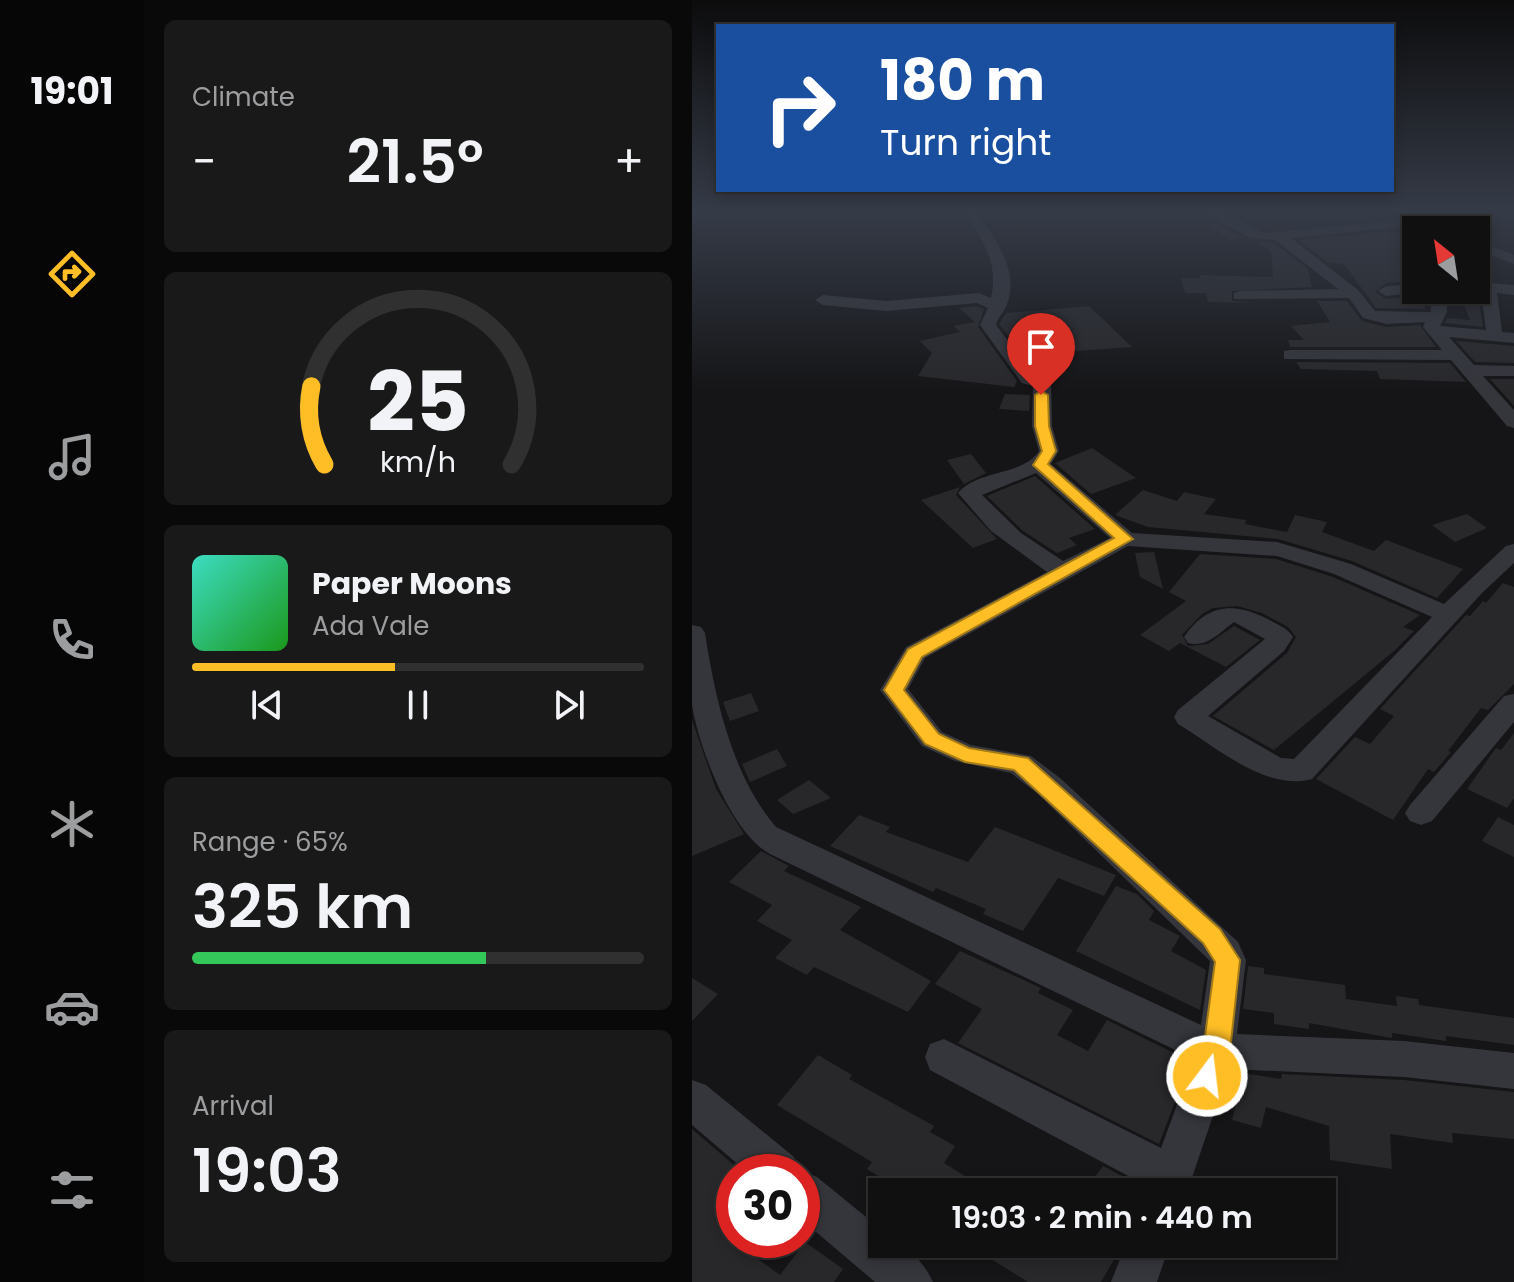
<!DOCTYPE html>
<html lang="en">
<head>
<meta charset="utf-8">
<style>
  :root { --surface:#101011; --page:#19191a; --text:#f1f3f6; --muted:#9c9d9f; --line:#303031; --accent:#ffbe25 }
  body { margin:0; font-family:Poppins,sans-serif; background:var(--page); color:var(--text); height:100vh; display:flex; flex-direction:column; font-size:30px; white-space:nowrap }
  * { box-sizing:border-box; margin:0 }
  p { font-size:26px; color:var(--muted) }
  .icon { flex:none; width:44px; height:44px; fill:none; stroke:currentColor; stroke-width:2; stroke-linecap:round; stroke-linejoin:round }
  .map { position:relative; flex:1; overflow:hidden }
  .panel { display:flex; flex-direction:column; gap:20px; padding:20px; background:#090909; width:548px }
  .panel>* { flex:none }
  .top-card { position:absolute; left:24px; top:24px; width:678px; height:168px; border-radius:0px; box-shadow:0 4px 12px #0003,0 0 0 2px var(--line); background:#1a4fa0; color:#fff; overflow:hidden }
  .needle { width:52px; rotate:330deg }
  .buttons { position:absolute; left:710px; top:216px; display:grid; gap:16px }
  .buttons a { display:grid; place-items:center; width:88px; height:88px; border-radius:0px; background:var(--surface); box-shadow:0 4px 12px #0003,0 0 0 2px var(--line); font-size:40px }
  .speed { position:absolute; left:24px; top:1154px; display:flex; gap:16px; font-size:40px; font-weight:700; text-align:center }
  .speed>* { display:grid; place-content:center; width:104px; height:104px; border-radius:50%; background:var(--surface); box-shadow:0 4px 12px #0003,0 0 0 2px var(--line); line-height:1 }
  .speed .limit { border:12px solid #d22; background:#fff; color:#111 }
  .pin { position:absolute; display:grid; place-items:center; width:68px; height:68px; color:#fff; margin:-82px -34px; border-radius:50% 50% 50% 0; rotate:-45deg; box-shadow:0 0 8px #0007 }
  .pin .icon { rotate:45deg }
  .me { position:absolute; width:88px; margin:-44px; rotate:15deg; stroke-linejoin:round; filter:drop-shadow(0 0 6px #0008) }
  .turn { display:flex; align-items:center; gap:28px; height:168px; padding:0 32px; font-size:36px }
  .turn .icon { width:104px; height:104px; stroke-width:2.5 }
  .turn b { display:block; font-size:56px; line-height:68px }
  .big { font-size:60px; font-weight:600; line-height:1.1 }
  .panel .widget { flex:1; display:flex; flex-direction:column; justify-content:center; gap:12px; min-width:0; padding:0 28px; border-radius:12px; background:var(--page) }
  .panel .dial { align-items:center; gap:0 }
  .dial svg { height:208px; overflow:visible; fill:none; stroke:var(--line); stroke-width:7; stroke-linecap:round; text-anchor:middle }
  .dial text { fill:var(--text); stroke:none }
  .song { display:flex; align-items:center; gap:24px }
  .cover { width:96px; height:96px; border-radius:12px; background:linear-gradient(135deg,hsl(170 70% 55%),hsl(120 70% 35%)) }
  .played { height:8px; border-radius:4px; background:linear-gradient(90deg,var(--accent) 45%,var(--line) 45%) }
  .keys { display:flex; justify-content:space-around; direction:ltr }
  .heat { display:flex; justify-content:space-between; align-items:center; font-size:44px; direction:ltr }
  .charge { height:12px; border-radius:6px; background:linear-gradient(90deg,#34c759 65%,var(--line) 0) }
  .trip { position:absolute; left:176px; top:1178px; width:468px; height:80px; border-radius:0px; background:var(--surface); box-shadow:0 4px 12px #0003,0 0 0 2px var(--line); font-weight:600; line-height:80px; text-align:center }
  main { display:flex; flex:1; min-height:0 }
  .menu { display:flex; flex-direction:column; width:144px; justify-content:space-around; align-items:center; background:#060607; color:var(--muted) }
  .menu .icon { width:56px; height:56px }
  .menu .selected { color:var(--accent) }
  .menu b { font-size:36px; color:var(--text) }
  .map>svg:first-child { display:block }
</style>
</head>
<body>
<main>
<nav class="menu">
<b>19:01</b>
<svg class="icon selected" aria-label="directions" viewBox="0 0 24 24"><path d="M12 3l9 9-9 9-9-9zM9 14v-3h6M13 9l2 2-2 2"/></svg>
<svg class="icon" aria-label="music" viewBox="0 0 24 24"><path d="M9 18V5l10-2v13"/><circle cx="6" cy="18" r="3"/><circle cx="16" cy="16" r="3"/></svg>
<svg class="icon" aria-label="phone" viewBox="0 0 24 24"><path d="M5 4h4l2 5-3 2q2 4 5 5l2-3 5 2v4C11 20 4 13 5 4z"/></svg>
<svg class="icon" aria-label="climate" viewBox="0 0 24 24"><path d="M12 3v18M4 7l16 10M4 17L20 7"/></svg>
<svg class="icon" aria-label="car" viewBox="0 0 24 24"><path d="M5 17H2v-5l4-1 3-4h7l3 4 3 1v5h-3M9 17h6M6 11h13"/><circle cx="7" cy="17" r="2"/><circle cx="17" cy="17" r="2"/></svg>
<svg class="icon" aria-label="filters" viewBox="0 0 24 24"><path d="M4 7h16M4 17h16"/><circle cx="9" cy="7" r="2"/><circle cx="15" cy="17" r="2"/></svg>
</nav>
<section class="panel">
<div class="widget"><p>Climate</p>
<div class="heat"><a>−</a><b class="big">21.5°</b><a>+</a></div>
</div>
<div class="widget dial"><svg viewBox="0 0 100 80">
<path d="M14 69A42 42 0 1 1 86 69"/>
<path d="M14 69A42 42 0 0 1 9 39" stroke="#ffbe25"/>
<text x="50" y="56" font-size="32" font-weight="700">25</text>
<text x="50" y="72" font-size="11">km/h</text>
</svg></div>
<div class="widget">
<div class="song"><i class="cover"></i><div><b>Paper Moons</b><p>Ada Vale</p></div></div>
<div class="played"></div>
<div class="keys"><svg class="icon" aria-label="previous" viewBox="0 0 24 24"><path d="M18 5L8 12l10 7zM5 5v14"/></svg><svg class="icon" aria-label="pause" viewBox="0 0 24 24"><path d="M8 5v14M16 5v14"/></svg><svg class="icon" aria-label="next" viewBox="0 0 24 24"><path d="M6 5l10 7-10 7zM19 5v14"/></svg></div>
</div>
<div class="widget"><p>Range · 65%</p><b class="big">325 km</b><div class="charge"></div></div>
<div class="widget"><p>Arrival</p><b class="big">19:03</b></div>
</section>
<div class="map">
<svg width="822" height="1282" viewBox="0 0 822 1282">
  <rect width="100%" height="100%" fill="#151517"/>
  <path fill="#28282b" d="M497 212H506L552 238 539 240Z
    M704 231 724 242V281L694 283 683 292 694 299 724 296 734 309 684 308 652 264 635 262 607 240Z
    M567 242 582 243 616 269 620 287 540 291V301L562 303 516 302 514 293H493L489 278H508L507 275 581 277 579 252Z
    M768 293 786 295 791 327 753 323 755 318 778 320Z
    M625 301H655L670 321 694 327 728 325 744 347H598L596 340H612L599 326 638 322Z
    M284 306 292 309 286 327 325 381 322 387 226 376 240 353 228 341 268 332 262 326 283 322 267 308Z
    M397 306 440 347 370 352 373 356 335 360 307 324 314 313Z
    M764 341 822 346V363L783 362Z
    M604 362 758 363 774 382 688 379 685 371 609 369Z
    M798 379H822V406Z
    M313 394 338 395 337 411 307 409Z
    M400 448 444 478 399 494 363 463Z
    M279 454 294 473 272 484 255 460Z
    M343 476 403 529 377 538 385 545 365 553 331 531 295 496Z
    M268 487 264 495 305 539 281 548 229 500Z
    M451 490 485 501 492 492 524 499 512 514 554 520 553 524 595 532 603 515 635 522 630 532 682 551 694 540 771 569 745 598 660 561 586 539 456 527 423 515Z
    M775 514 795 528 763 542 740 525Z
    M462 552 471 589 448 577 443 553Z
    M508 554 584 559 641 577 728 615 711 627 722 631 702 651 582 750 521 716 595 653 604 637 596 627 570 613 545 606 521 608 510 614 490 635 496 646 516 644 542 626 568 640 534 667 488 643 477 651 448 635 494 601 477 592Z
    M811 583 822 587V684L796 710 789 708 756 751 759 752 742 772 736 769 701 820 624 779 663 737 678 744 702 716 688 709 774 615 778 616 791 601 794 603Z
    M59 693 67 711 38 721 31 702Z
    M0 720 24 789 52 834 0 856Z
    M822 733V798L815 808 775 789 804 748 809 750Z
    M85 749 95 766 58 782 50 764Z
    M117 780 139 798 101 814 85 800Z
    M167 815 198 827 194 832 276 862 303 827 424 875 412 896 366 878 331 931 291 914 294 909 244 888 241 892 138 846Z
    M806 817 822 825V857L790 841Z
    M69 851 97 866 92 871 169 907 148 930 239 981 216 1012 122 967 115 975 83 958 100 940 65 921 80 905 37 882Z
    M424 886 445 894 462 911 457 920 488 936 479 951 514 970 508 1010 384 951Z
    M268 951 349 988 346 993 381 1010 365 1035 396 1051 415 1020 492 1058 475 1089 486 1094 467 1144 266 1043 290 1009 243 984Z
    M556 966 572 968V974L653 985 654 999 705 1006 704 996 726 999 727 1005 822 1018V1045L754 1036V1041L700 1033V1038L694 1037 617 1023V1029L582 1024V1013L551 1009Z
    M0 978 26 994 0 1021Z
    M126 1055 160 1075 157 1079 242 1126 238 1132 263 1146 252 1163 299 1192H212L175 1169 180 1162 85 1105Z
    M551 1073 589 1079 590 1074 712 1080 822 1092V1139L760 1133 761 1143 698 1134 700 1169 638 1160 637 1126 574 1107 569 1128 540 1120Z
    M0 1129 50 1172H42V1211L30 1226 39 1233 36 1237 88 1275 113 1242 151 1269 142 1282H0Z
    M411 1166 451 1187 450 1192H392Z
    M275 1244H431L409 1282H336Z"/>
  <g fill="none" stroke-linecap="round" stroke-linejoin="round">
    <path fill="#35363c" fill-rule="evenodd" d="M271 212H284C304 239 330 274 313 309 310 314 306 318 304 325L342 375 359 383 360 426 367 451 359 464 440 533 585 542 659 564 752 604 814 546 822 544V563L790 593 620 779C574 792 523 746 486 724L482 717 486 710 573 639 542 622C527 633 515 648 496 643L492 637C516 601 547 602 581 622 589 626 596 629 601 637L592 651 516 716 589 758 602 759 740 617 642 574 585 556 436 546 233 658 216 689 250 732 279 745 339 756 368 778 546 942 554 960 545 1034 712 1041 822 1053V1089L712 1077 537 1069 495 1192H453L455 1186 238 1070 233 1057 238 1044 252 1039 469 1148 502 1059 78 854C39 833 7 748 0 705 0 679 0 651 0 625L9 627 13 633C23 698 40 776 84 827L509 1025 518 961 346 794 319 773 263 761 230 746 188 690 214 647 355 572 299 531 266 493C286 469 331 476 347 451L340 426 341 386 330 383 288 325 296 308 285 303 194 311 131 305 123 300 131 295 194 301 287 293 299 298C307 262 291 240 271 212ZM344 473 418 538 371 561 329 533 290 495Z
      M509 212H531L572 233 735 218V224L730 225 599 238 666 290 683 311 739 312 738 290H754L755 312 748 326 794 330 789 292 778 290H784V282L822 285V295L805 293 810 332 822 333V343L757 337 782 365 822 366V376H791L822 410V428L815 426 759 360 592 359V351L598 350H750L731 327 733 322 695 324 671 318 657 298 542 299V293L548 291 646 289 583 240 559 238Z
      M784 240 822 255V264L784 249Z
      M724 284V290L729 292 694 296 686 291 694 286Z
      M822 694V722L740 821 729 825 718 821 713 813 718 805 812 696Z
      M0 1080 14 1085 102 1157 108 1172 110 1171 125 1177 190 1230V1244C214 1244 231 1260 241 1282H183L110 1220V1172H55L0 1125Z
      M434 1244H478L465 1282H419Z"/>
  </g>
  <linearGradient id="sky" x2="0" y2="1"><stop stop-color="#0c0c0d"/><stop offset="0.54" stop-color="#353b47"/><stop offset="1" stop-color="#353b47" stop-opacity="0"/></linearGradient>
  <rect width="822" height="391" fill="url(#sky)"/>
  <path fill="#ffbe25" stroke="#a67c18" stroke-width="2" d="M349 391 356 395 357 426 364 451 356 464 441 539 230 657 212 690 247 734 277 748 336 758 528 929 548 960 538 1051 525 1086 515 1089 506 1086 502 1076 511 1051 523 962 511 943 322 770 273 762 233 744 192 690 216 649 422 538 341 465 350 451 343 426V395Z"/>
</svg>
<div class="buttons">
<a><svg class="needle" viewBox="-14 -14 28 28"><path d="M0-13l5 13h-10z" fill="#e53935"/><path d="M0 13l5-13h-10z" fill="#9c9d9f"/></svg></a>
</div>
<div class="speed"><div class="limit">30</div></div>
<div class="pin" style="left:349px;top:395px;background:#d93025"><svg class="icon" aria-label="arrive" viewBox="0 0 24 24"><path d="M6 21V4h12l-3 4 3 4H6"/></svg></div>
<svg class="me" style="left:515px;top:1076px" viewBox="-20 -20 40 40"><circle r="17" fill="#ffbe25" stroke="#fff" stroke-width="3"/><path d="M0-11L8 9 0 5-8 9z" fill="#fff"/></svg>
<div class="trip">19:03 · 2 min · 440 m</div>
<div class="top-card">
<div class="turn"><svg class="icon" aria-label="right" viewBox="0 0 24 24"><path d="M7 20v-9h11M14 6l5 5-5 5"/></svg><div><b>180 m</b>Turn right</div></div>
</div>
</div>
</main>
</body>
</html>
